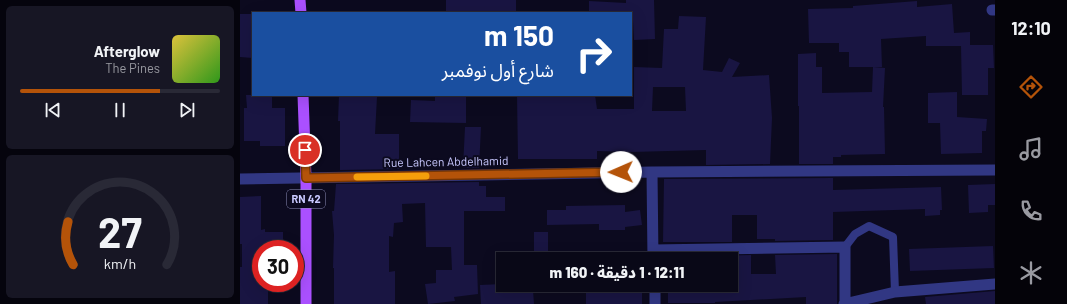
<!DOCTYPE html>
<html lang="ar">
<head>
<meta charset="utf-8">
<style>
  :root { --surface:#090817; --page:#171624; --text:#f1f3f6; --muted:#999aa1; --line:#292936; --accent:#b45309 }
  body { margin:0; font-family:Barlow,"Noto Sans Arabic",sans-serif; background:var(--page); color:var(--text); direction:rtl; height:100vh; display:flex; flex-direction:column; font-size:15px; white-space:nowrap }
  * { box-sizing:border-box; margin:0 }
  p { font-size:13px; color:var(--muted) }
  .icon { flex:none; width:22px; height:22px; fill:none; stroke:currentColor; stroke-width:2; stroke-linecap:round; stroke-linejoin:round }
  .map { position:relative; flex:1; overflow:hidden; direction:ltr }
  .sheet { display:flex; flex-direction:column; gap:6px; padding:6px; background:#05040d; width:240px }
  .sheet>* { flex:none }
  .hud { position:absolute; left:12px; top:12px; width:380px; height:84px; border-radius:0px; box-shadow:0 4px 16px #0002,0 0 0 1px var(--line); direction:rtl; background:#1a4fa0; color:#fff; overflow:hidden }
  .speed { position:absolute; left:12px; top:240px; display:flex; gap:8px; font-size:20px; font-weight:700; text-align:center }
  .speed>* { display:grid; place-content:center; width:52px; height:52px; border-radius:50%; background:var(--surface); box-shadow:0 4px 16px #0002,0 0 0 1px var(--line); line-height:1 }
  .speed .limit { border:6px solid #d22; background:#fff; color:#111 }
  .pin { position:absolute; display:grid; place-items:center; width:34px; height:34px; color:#fff; margin:-17px; border:2px solid #fff; border-radius:50%; box-shadow:0 1px 4px #0007 }
  .me { position:absolute; width:44px; margin:-22px; rotate:269deg; stroke-linejoin:round; filter:drop-shadow(0 0 3px #0008) }
  .turn { display:flex; align-items:center; gap:14px; height:84px; padding:0 12px; font-size:18px }
  .turn .icon { width:52px; height:52px; stroke-width:2.5 }
  .turn b { display:block; font-size:28px; line-height:34px }
  .sheet .widget { flex:1; display:flex; flex-direction:column; justify-content:center; gap:6px; min-width:0; padding:0 14px; border-radius:6px; background:var(--page) }
  .sheet .dial { align-items:center; gap:0 }
  .dial svg { height:104px; overflow:visible; fill:none; stroke:var(--line); stroke-width:7; stroke-linecap:round; text-anchor:middle }
  .dial text { fill:var(--text); stroke:none }
  .song { display:flex; align-items:center; gap:12px }
  .cover { width:48px; height:48px; border-radius:6px; background:linear-gradient(135deg,hsl(50 70% 55%),hsl(110 70% 35%)) }
  .played { height:4px; border-radius:2px; background:linear-gradient(90deg,var(--accent) 70%,var(--line) 70%) }
  .keys { display:flex; justify-content:space-around; direction:ltr }
  .trip { position:absolute; left:256px; top:252px; width:242px; height:40px; border-radius:0px; background:var(--surface); box-shadow:0 4px 16px #0002,0 0 0 1px var(--line); font-weight:800; line-height:40px; text-align:center; direction:rtl }
  main { display:flex; flex:1; min-height:0 }
  .tab-bar { display:flex; flex-direction:column; width:72px; justify-content:space-around; align-items:center; background:#040309; color:var(--muted) }
  .tab-bar .icon { width:28px; height:28px }
  .tab-bar .active { color:var(--accent) }
  .tab-bar b { font-size:18px; color:var(--text) }
  .map>svg:first-child { display:block }
</style>
</head>
<body>
<main>
<nav class="tab-bar">
<b>12:10</b>
<svg class="icon active" aria-label="directions" viewBox="0 0 24 24"><path d="M12 3l9 9-9 9-9-9zM9 14v-3h6M13 9l2 2-2 2"/></svg>
<svg class="icon" aria-label="music" viewBox="0 0 24 24"><path d="M9 18V5l10-2v13"/><circle cx="6" cy="18" r="3"/><circle cx="16" cy="16" r="3"/></svg>
<svg class="icon" aria-label="phone" viewBox="0 0 24 24"><path d="M5 4h4l2 5-3 2q2 4 5 5l2-3 5 2v4C11 20 4 13 5 4z"/></svg>
<svg class="icon" aria-label="climate" viewBox="0 0 24 24"><path d="M12 3v18M4 7l16 10M4 17L20 7"/></svg>
</nav>
<div class="map">
<svg width="755" height="304" viewBox="0 0 755 304">
  <rect width="100%" height="100%" fill="#0c0a1f"/>
  <path fill="#191542" fill-rule="evenodd" d="M206 0H276V13L206 12Z
    M386 0H414L415 39 394 40 393 20H391V13H349V1L386 3Z
    M677 1V7L712 4 714 33 730 32V45H753L754 68H748V95H722L721 46H686V36L641 39 642 67H609V52H599V43H569L568 9 613 8V6Z
    M0 14H13V58L0 57Z
    M439 16 466 17 463 70 482 72 489 58 500 63 492 77 529 75 532 118 530 164 466 165V150L391 152 357 151V159H278L277 95H355L357 109H394V67L422 68 424 29H438ZM413 87H445L446 111H412Z
    M576 53V67H582V93L632 92 633 67 645 68 643 107H644L645 154 601 155V157H593V164H559V106H558V54Z
    M717 92V117L747 119 746 131H742V153L701 154 700 123H688V93Z
    M6 95H32V108H45V146H20V141H4V108H7Z
    M99 95H117V97H137L135 134H159V169L100 170V121H98Z
    M195 95H226V123L170 122 171 100 195 101Z
    M225 127H241L239 168H223Z
    M593 178V190L701 187 702 210H700V215L685 216V209L593 212V240L535 241V239H517V215H492V242H423L424 179Z
    M239 182V186H246V197H265V211H224V265H237L238 294 214 297 215 301 188 304 185 284 196 283V270H212L211 247H186L185 203 162 204 163 222 154 223 153 237 149 236V272L155 271V304H94V268H93L94 235 92 211H94L96 184Z
    M755 184V205H748V212L729 213 728 185Z
    M21 196V230L25 229V232H43V249H21V283H28V304H0V267H2V244H0V197Z
    M385 205V212L400 210 402 225 385 227V230H359V224L307 225V210H326V206Z
    M294 232H308V253L294 254Z
    M753 246 754 268 670 271 669 249Z
    M597 254V304H566V297L475 302V303H428V285H491V259H429V257L511 255V274H536L535 255Z
    M263 284 267 285V291L293 290 294 304H241L240 285Z
    M386 289 387 291H402V304H346V290Z
    M755 291V304H686L685 297Z"/>
  <g fill="none" stroke-linecap="round" stroke-linejoin="round">
    <path stroke="#313783" stroke-width="8" d="M605 247 615 234 629 226 653 237 655 292"/>
    <path stroke="#313783" stroke-width="11" d="M752 10H755
      M412 172 413 259
      M0 179 412 172 755 170
      M413 250 605 247V304
      M415 285V304
      M604 304 655 292 755 284"/>
    <path stroke="#aa50ff" stroke-width="11" d="M60 0 61 13
      M63 95 66 178V304"/>
  </g>
  <g fill="none" stroke-linecap="round" stroke-linejoin="round">
    <g stroke="#753606" stroke-width="10">
      <path id="route" d="M65 150 66 178 381 172"/>
    </g>
    <use href="#route" stroke="#b45309" stroke-width="7"/>
    <path stroke="#f59e0b" stroke-width="7" d="M117 177 186 176"/>
  </g>
  <g text-anchor="middle" stroke-width="4" stroke-linejoin="round" paint-order="stroke">
    <rect fill="#0c0a1f" stroke="#9090bc" stroke-width="1" x="47" y="190" width="38" height="18" rx="3"/>
    <g font-size="11" font-weight="bold" fill="#c9c9ff">
      <text x="66" y="203">RN 42</text>
    </g>
    <g font-size="12" fill="#c9c9ff" stroke="#0c0a1f">
      <text transform="translate(206 162) rotate(-1)" y="4">Rue Lahcen Abdelhamid</text>
    </g>
  </g>
</svg>
<div class="speed"><div class="limit">30</div></div>
<div class="pin" style="left:65px;top:150px;background:#d93025"><svg class="icon" aria-label="arrive" viewBox="0 0 24 24"><path d="M6 21V4h12l-3 4 3 4H6"/></svg></div>
<svg class="me" style="left:381px;top:172px" viewBox="-20 -20 40 40"><circle r="19" fill="#fff"/><path d="M0-13L10 11 0 6-10 11z" fill="#b45309"/></svg>
<div class="trip">12:11 · 1 دقيقة · 160 m</div>
<div class="hud">
<div class="turn"><svg class="icon" aria-label="right" viewBox="0 0 24 24"><path d="M7 20v-9h11M14 6l5 5-5 5"/></svg><div><b>150 m</b>شارع أول نوفمبر</div></div>
</div>
</div>
<section class="sheet">
<div class="widget">
<div class="song"><i class="cover"></i><div><b>Afterglow</b><p>The Pines</p></div></div>
<div class="played"></div>
<div class="keys"><svg class="icon" aria-label="previous" viewBox="0 0 24 24"><path d="M18 5L8 12l10 7zM5 5v14"/></svg><svg class="icon" aria-label="pause" viewBox="0 0 24 24"><path d="M8 5v14M16 5v14"/></svg><svg class="icon" aria-label="next" viewBox="0 0 24 24"><path d="M6 5l10 7-10 7zM19 5v14"/></svg></div>
</div>
<div class="widget dial"><svg viewBox="0 0 100 80">
<path d="M14 69A42 42 0 1 1 86 69"/>
<path d="M14 69A42 42 0 0 1 10 36" stroke="#b45309"/>
<text x="50" y="56" font-size="32" font-weight="700">27</text>
<text x="50" y="72" font-size="11">km/h</text>
</svg></div>
</section>
</main>
</body>
</html>
